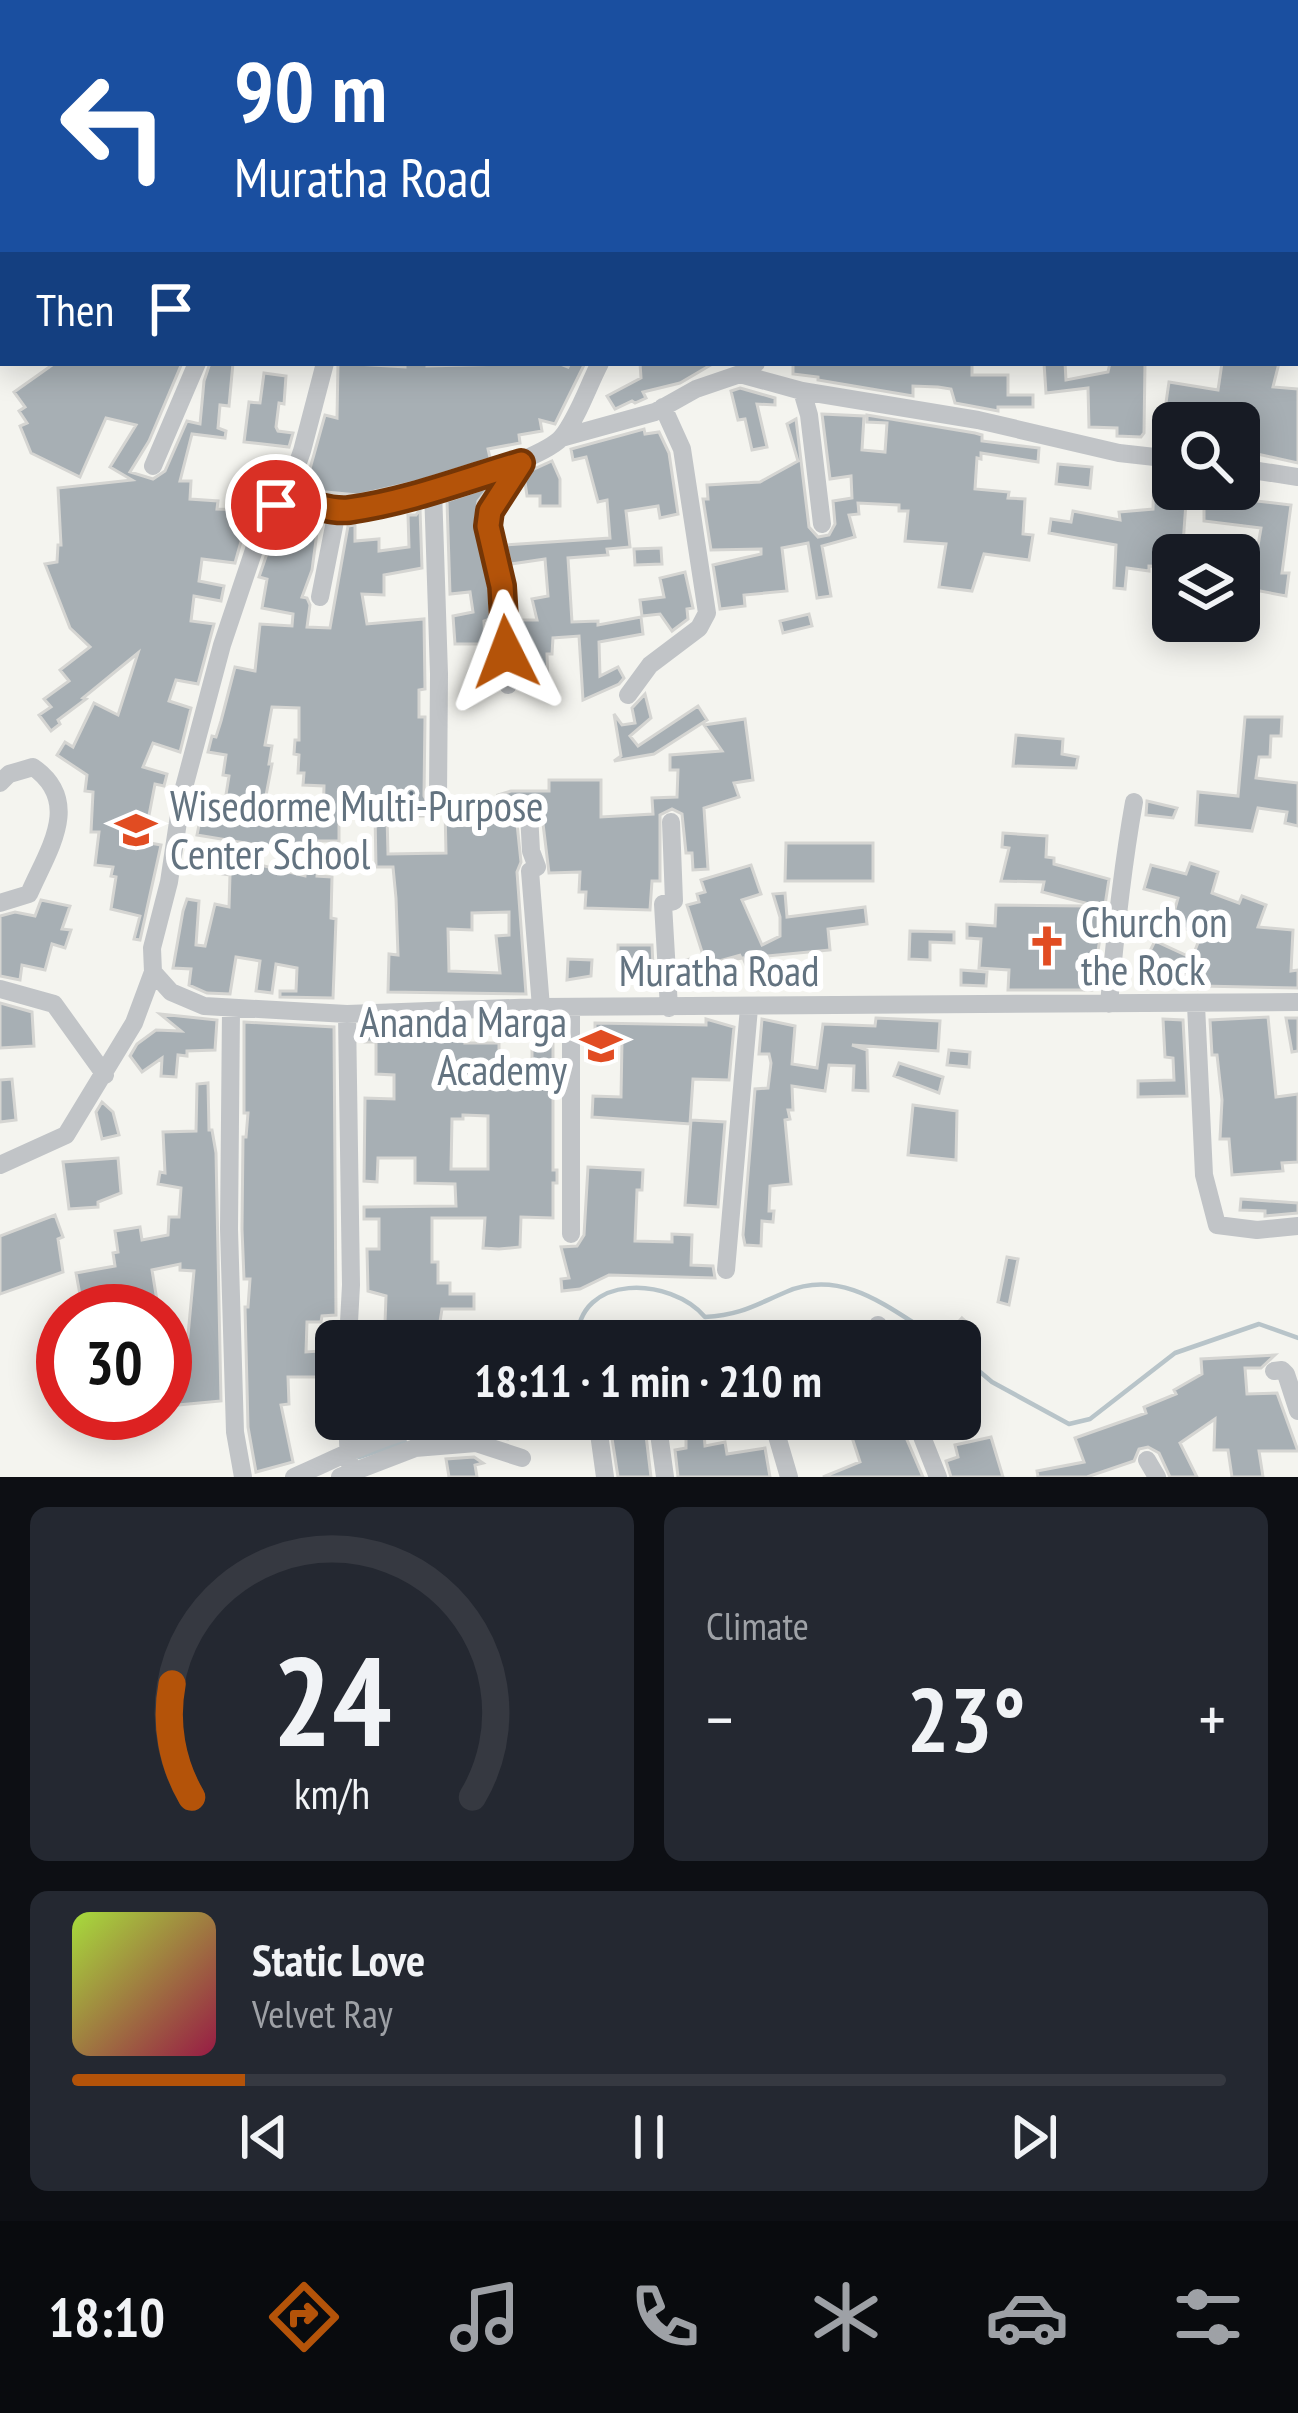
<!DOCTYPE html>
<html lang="en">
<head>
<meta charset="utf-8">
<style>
  :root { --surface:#171b24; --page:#242831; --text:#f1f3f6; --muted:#9ea1a6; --line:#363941; --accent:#b45309 }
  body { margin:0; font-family:"PT Sans Narrow",sans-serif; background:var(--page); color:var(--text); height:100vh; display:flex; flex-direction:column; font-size:45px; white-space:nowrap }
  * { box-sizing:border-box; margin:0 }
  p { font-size:39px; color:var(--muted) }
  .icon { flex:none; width:66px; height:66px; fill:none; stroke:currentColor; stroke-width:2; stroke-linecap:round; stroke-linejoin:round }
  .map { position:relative; height:1477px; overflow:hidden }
  .sheet { display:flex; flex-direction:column; gap:30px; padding:30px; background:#0d0f14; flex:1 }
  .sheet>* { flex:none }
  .banner { position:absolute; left:0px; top:0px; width:1299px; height:366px; box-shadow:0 6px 30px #0003; background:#1a4fa0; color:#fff; overflow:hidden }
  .controls { position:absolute; left:1152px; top:402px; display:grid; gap:24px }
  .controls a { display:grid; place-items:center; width:108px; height:108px; border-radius:18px; background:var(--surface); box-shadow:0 6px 30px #0003; font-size:60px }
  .speed { position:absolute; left:36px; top:1284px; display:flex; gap:24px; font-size:60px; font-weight:700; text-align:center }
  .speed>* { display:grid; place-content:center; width:156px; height:156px; border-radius:50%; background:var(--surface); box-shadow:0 6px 30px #0003; line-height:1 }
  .speed .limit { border:18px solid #d22; background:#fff; color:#111 }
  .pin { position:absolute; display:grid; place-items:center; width:102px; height:102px; color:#fff; margin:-51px; border:6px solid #fff; border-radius:50%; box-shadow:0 3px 12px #0007 }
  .me { position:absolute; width:132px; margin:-66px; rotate:357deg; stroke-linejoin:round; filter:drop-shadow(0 0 9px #0008) }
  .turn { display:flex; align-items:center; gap:42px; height:252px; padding:0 36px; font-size:54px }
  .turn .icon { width:156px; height:156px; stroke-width:2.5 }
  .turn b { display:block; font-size:84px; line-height:102px }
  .then { display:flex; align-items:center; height:114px; padding:0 36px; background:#0003; gap:24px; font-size:45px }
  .big { font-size:90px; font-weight:800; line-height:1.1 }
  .sheet .card { flex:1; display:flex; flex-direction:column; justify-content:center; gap:18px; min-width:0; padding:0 42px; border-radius:18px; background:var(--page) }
  .sheet .dial { align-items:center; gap:0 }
  .dial svg { height:312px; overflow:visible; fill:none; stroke:var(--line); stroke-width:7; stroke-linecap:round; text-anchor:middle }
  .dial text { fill:var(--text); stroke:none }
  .song { display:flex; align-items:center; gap:36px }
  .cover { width:144px; height:144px; border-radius:18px; background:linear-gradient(135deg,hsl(80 70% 55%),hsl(340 70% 35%)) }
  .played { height:12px; border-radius:6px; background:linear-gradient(90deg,var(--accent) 15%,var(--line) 15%) }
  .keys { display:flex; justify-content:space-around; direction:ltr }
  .heat { display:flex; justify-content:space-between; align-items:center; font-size:66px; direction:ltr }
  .sheet .tiles { flex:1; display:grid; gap:30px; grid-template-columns:1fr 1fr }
  .card:last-child { grid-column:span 2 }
  .trip { position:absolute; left:315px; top:1320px; width:666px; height:120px; border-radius:18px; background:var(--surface); box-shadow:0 6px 30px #0003; font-weight:800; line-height:120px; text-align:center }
  .tabs { display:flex; height:192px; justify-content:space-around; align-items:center; background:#090b0e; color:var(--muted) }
  .tabs .icon { width:84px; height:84px }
  .tabs .selected { color:var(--accent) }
  .tabs b { font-size:54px; color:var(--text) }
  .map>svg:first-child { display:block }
</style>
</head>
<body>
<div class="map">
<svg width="1298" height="1477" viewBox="0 0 1298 1477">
  <rect width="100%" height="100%" fill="#f4f4ef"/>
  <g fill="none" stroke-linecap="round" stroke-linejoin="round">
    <path stroke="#b8c4c9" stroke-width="4.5" d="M577 1341C578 1272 671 1277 705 1317 741 1315 755 1305 786 1292 846 1266 895 1314 943 1341
      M960 1355 992 1382 1069 1424 1090 1419 1175 1353 1259 1324 1298 1338
      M481 1435 508 1438 530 1419
      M416 1439 440 1434
      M359 1457 405 1442"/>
  </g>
  <path fill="#a7afb4" stroke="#d5d5d2" stroke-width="3" fill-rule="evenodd" d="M55 363H182L149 441 130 472 153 479 165 471 187 421 200 424 204 381 210 363H233L229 406 220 405 218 428 226 431 225 438 192 434 180 481H191L190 499 218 501 217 509 243 510 247 493 262 496 249 513 235 563 202 559 199 581 224 586 221 601 194 596 191 621 214 624 198 684 176 680 169 701 191 708 180 752 153 743 143 767 167 774 164 786 155 784 146 831 151 832 150 843 161 845 140 940 134 939 140 916 111 909 116 877 111 876 113 867 95 865 99 832H91L93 792 85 791 87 775 57 755 65 742 73 747 94 703 118 715 138 653 83 698 86 699 58 720 60 724 51 731 39 715 51 707 44 699 69 681 60 670 90 647 70 628 45 564 57 562 58 545H61L58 488 132 480 110 467 136 425 106 418 80 477 31 453 20 426 27 423 19 411 25 407 14 392Z
    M338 363 405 367V363H427V366L558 363 568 367 570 363H585L555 424 540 420 542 431 519 435 520 443 488 449 490 458 486 460 419 481 358 495 304 490 325 415 337 418Z
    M640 363H714L680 383 643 392 646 398 635 403 632 401 615 409 607 396 641 378Z
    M793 363H972V375H1008V395H1033V407H998V411L955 403 951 389 938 387 913 386V396L818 380V377L793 374Z
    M1044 363H1065L1066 380 1108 372 1110 363H1145L1144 433 1141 437 1117 436V428L1089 427 1088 388 1046 393Z
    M1222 363H1279L1273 387 1298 389V463L1239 450V423H1163L1169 382 1218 390Z
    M264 373 286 376 284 404 279 403 276 427 278 431 293 433 289 447 244 442 249 402 260 403Z
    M740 388 775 398V405L757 404 767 447 752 450 745 419 738 420 731 391Z
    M822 414 864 416 862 450 885 452 887 423 867 422V415L975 433 982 435V441L1039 448 1038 462 981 453V459L977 458 975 489 1009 492 1008 498 1025 499 1023 534 1033 535 1029 560 984 554 972 591 939 587 946 544 905 541 908 511H899V505L858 503 859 514 849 515 855 537 822 546 831 596 817 598 808 543 782 548 787 591 744 595 745 606 720 609 713 565 761 554V549L711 550 703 499H708L707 485 760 482 798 461 787 424 796 419 809 527 818 537 829 535 835 524 833 501 852 498 851 476 830 479Z
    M644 429 645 434 659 432 669 453 678 514 660 518 658 506 626 511 630 547 607 549 608 555 568 558 572 622 598 621V625L641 617 643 634 599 642 600 676 618 667 624 678 619 684 583 700 579 636 553 638 552 654H547L548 683 526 684 521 620H537L532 599 548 596 545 559 511 564 506 545 610 538 607 500 598 502 586 457 573 460 571 449Z
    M552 461 560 479V506H540V496H527L525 482 532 470Z
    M1058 464 1092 467 1090 488 1056 484Z
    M1154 480 1173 482V489H1187L1183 544 1181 555H1173V567L1149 566V571L1127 568 1125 589 1114 588 1116 545 1049 533 1051 519 1071 522 1073 511 1120 520 1119 512 1153 509Z
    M489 487 478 501 475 525 489 588 490 619 484 621 485 644H455L453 616 473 612 470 592 450 594 447 501Z
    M1204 489H1232L1230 498 1291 505 1282 573H1289L1286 596 1239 587V567L1254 569 1261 528 1204 521Z
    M420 509 422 568 384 575V595L362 594 367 624 424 619 425 689 419 690V717H425L424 796 430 807 438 809V816H387L388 854 446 853 445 808 472 807V803L499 798 498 795 511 791H549V780H601V817L653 814 652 798 677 797 678 770H670V755L722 751 704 725 745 719 753 780 734 783 739 797 704 808 708 869 693 870 692 853H686L682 814 672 809 660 815V881H652L650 910 585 908 586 892H579L580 872 549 873 541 807 534 801 521 802 516 814 521 862 517 872 526 994 388 992 389 954 398 955 396 898 393 867H376L375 814 339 813V841H319L317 876 332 877 331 918 336 919 333 998 280 997V991H296L297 968 276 964 272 993 256 991 260 961 236 957 230 994 207 993 189 985 191 969 173 968 183 911 187 899 199 901 196 945 205 946 215 904 229 907 230 875 223 874 227 857 305 876 307 853 197 835 200 820 192 818 197 795 225 801 229 776 223 775 226 755 208 752 212 736 216 737 221 721 235 667 255 671 260 624 292 626 293 614 262 608 267 579 259 577 274 533 280 535 285 519 304 525 308 519 318 525 312 570 302 597 307 598 310 605 307 627 330 628 348 526 355 525V541L379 539V551L409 547 408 515H416ZM272 707 299 708V740H295L294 754 299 755 298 773H304L303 785 324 786 323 821 263 811 272 764H269L272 746 265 745ZM509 912V935L496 936 500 973 449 971 448 929 472 930V913Z
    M661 548 662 564 635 565 634 549Z
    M685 572 693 608 687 609 688 619 672 631 660 614 642 616 640 600 664 597 660 578Z
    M809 614 812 626 783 633 780 621Z
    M645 694 651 718 630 736 638 746 698 706 707 720 654 754 614 761 621 756 614 714 622 725 635 723 632 708Z
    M1245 717H1282L1281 736H1271L1270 757H1259L1256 778 1298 783V826L1285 823 1287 812 1258 808 1252 831 1196 825 1198 792 1238 796Z
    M1016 735 1063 739 1062 754 1078 757 1076 768 1013 766Z
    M1147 801 1177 808 1173 818 1146 815Z
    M1003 833 1047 836 1046 857 1054 858V864L1109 879 1092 990H1008L1009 970 979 968 981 939 967 938V924L995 926 996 905 1085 906V903L1042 892 1044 882 1001 881 1009 848 1002 847Z
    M786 843H873V881H785Z
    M1190 863 1218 872 1212 893 1239 903 1242 896 1266 905 1258 927 1293 930 1291 971 1298 970V988L1201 986 1200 978 1192 979 1148 955 1155 941 1192 958 1201 935 1171 923 1178 898 1144 889 1151 865 1186 874Z
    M751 865 761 894 742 900 762 945 780 936V917L773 894 785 893 787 917 865 907 867 924 828 929 830 950 767 956 779 979 763 987 754 969 749 972 743 958 736 959 741 955 708 964 712 978 685 986 680 962 703 955 687 905 699 902 697 894 705 892 701 880Z
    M41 900 70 906 62 929 71 930 65 948 52 944 45 970 22 965 20 980 0 976V916L15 912 35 916Z
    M910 931 954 932V943L930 942V960L909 959Z
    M618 945H652L654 988H637V963L618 961Z
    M568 959 592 960 591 976 567 980Z
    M961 970 987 972 986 986 961 985Z
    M0 1003 32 1012 34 1046 0 1048Z
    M160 1014 217 1020 215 1050 187 1051V1056L178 1055 176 1077 161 1076 162 1058 142 1072 130 1056 137 1044 156 1030 181 1031Z
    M1268 1017 1276 1097 1298 1094V1162L1282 1163 1283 1171 1232 1175 1229 1139H1220L1222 1100 1217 1055H1212L1210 1020Z
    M876 1018 940 1021 938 1051 852 1045 867 1050 868 1091 853 1090 854 1066 829 1065 825 1091 792 1086 793 1110H788L790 1119 785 1120 791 1184 770 1186 769 1211H774L773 1222 762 1221 761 1246 745 1245 743 1235 755 1089 768 1088 771 1063 769 1054H759L762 1019 795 1026 792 1064 817 1068 823 1024 875 1026Z
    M1286 1018H1298V1051L1292 1052Z
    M706 1019 734 1027 729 1080 693 1079 690 1124 592 1117 593 1096 621 1097 622 1041H595V1023L706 1025Z
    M1163 1019 1183 1020 1187 1096 1138 1097V1081L1174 1080 1173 1058 1165 1057Z
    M244 1022 334 1027 336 1315 322 1316 321 1322H307L306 1352 336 1350V1393L322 1394 321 1377H288L289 1404 281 1405 293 1462 256 1472 248 1427 245 1307H248L250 1279H244L242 1229 243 1137H246L248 1113H244Z
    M433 1024 450 1027V1033H466L465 1043H499V1061H506V1074H532V1031H553V1170H557V1183H553V1218L521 1217 520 1247 499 1249 483 1248 485 1218H432V1262H438V1283H450V1294H474V1309H442L437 1341H366L367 1322 385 1323 386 1296 368 1291 367 1249H379V1219H364V1207L456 1206 455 1184 415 1183V1158H378L377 1182 364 1181 365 1098 394 1099V1075L376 1074V1042H365V1027ZM463 1115 488 1116V1169H451L452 1119H463Z
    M949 1050 970 1052 969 1067 947 1065Z
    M899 1063 943 1077 939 1093 894 1076Z
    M12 1079 16 1120 0 1122V1080Z
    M208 1083 209 1130H212L216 1153 221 1401 167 1406 165 1348 187 1346 194 1271 180 1270V1264L152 1270 158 1307 132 1311H83L76 1273 115 1266 113 1253 118 1252 115 1231 140 1227 142 1240 168 1235 169 1217H179L181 1188 158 1184 160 1172 165 1173 163 1132 196 1131 197 1084Z
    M102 1102 113 1112 119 1135 102 1139 96 1112Z
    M913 1105 957 1111 956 1160 908 1155Z
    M691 1120 725 1122 718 1207 685 1205Z
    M118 1158 121 1193 98 1202V1207L69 1209 63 1162Z
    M588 1167 643 1170 642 1190H637L635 1241 672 1242V1234L692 1235 691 1265 713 1266 715 1278 609 1275 580 1289 562 1291 561 1279 569 1278 561 1247 577 1246 584 1235Z
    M1241 1199 1298 1203V1213L1265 1216V1211L1240 1210Z
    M55 1215 63 1237 58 1239 63 1272 0 1294V1236Z
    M1007 1257 1018 1259 1009 1305 998 1302Z
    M962 1318 977 1332 968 1342 953 1328Z
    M1275 1355 1261 1368H1245L1247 1394 1277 1393 1298 1451H1259L1263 1477H1232L1228 1450H1214L1215 1419 1180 1443 1197 1477H1170L1159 1453 1148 1447 1139 1449 1134 1461 1087 1477H1038L1037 1471 1084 1462 1075 1438 1146 1413 1144 1407 1176 1394 1174 1390 1202 1374 1201 1359Z
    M609 1419H644L651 1477H618Z
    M686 1419H703L705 1446 725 1442 727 1454 765 1448 770 1477H678L675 1450 686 1448Z
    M846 1419H898L923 1477H823L860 1462Z
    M991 1437 1003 1477H951L946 1461 958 1457 955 1445Z
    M474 1457 483 1463 475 1465 477 1477H449L446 1459Z"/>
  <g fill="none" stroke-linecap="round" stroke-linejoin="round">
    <path stroke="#c1c4c7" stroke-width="18" d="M127 0 128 3
      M489 0 493 3
      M598 0 601 3
      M69 3 71 0
      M642 3 643 0
      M819 3 820 0
      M1055 3 1060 0
      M1296 90 1298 89
      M0 153 3 174
      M1296 236 1298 237
      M740 374 802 391 978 420 1119 453 1173 459
      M802 391 809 415 822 524
      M561 438 655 412 696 389 740 374 756 363
      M153 466 197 363
      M1239 468 1298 477
      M433 489 439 674 438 796
      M284 502 302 451 325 363
      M320 597 337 511
      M508 685 502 586 488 526 490 511 521 463
      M628 695 650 665 699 628 707 613 682 449 663 407
      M0 783 9 774 33 767C83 802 48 850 29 894L0 903
      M529 813 531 851 537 867 530 871 541 1007
      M153 972 171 992 204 1006 347 1014 541 1007 1298 1002
      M0 989 54 1004 105 1075
      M1109 1004C1115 936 1122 869 1134 802
      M1196 1005 1204 1175 1217 1225 1257 1230 1298 1226
      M669 1008 663 904 674 901 671 822
      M231 1010 229 1229 235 1432 243 1477
      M347 1014 351 1285 348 1341
      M0 1165 66 1135 134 1023 153 972 152 948 169 882 182 795 222 645 267 511C293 495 310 508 337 511 372 514 541 463 562 437 578 417 588 386 600 363
      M571 1234V1007
      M726 1270 749 1008
      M878 1325 884 1341
      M1274 1371 1282 1370 1286 1374 1298 1411
      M347 1419 349 1462
      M657 1419 665 1477
      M772 1419 789 1477
      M915 1419 938 1477
      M598 1426 605 1477
      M1147 1460 1157 1477
      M294 1477C348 1454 411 1417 471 1425L476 1443
      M340 1477 415 1448 476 1443 522 1458"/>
  </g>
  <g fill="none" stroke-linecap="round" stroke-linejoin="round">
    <g stroke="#753606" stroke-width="30">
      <path id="route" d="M276 505C301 496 324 513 349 510 407 502 464 480 521 463L490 511 488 526 502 586 506 652"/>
    </g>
    <use href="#route" stroke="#b45309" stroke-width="21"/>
  </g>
  <defs>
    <g id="school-bare" transform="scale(3.24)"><path d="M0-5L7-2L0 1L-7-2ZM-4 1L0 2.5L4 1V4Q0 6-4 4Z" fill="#e14c22" stroke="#fff" stroke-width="2.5" paint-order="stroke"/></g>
    <g id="church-bare" transform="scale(3.24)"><path d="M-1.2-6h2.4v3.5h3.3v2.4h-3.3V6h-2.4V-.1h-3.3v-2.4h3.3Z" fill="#e14c22" stroke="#fff" stroke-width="2.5" paint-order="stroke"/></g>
  </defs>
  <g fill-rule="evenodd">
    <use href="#school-bare" x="136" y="830"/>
    <use href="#church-bare" x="1047" y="946"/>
    <use href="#school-bare" x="601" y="1046"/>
  </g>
  <g text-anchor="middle" stroke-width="12" stroke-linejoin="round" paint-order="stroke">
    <g font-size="42" fill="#637380" stroke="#fff" text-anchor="start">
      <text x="170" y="821">Wisedorme Multi-Purpose<tspan x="170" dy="48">Center School</tspan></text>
      <text x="1081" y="937">Church on<tspan x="1081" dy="48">the Rock</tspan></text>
      <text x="567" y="1037" text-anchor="end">Ananda Marga<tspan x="567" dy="48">Academy</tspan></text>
    </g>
    <g font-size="42" fill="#637380" stroke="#fff">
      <text x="719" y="986">Muratha Road</text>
    </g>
  </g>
</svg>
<div class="controls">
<a><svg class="icon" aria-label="search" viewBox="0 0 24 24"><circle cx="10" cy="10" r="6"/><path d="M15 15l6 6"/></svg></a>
<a><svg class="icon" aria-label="layers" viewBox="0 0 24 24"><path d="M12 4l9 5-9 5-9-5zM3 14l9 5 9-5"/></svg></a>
</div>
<div class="speed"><div class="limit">30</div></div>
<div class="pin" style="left:276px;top:505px;background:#d93025"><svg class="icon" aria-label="arrive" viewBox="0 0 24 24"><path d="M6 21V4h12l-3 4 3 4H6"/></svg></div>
<svg class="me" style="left:506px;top:652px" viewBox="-20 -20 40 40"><path d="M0-17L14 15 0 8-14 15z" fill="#b45309" stroke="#fff" stroke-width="4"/></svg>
<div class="trip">18:11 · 1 min · 210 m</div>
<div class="banner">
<div class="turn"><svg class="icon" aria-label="left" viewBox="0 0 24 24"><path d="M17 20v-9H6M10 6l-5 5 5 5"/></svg><div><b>90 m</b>Muratha Road</div></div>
<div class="then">Then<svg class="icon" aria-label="arrive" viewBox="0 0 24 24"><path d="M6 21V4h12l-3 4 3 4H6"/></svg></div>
</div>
</div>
<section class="sheet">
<div class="tiles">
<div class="card dial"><svg viewBox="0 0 100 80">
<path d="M14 69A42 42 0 1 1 86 69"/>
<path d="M14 69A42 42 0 0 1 9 40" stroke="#b45309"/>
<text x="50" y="56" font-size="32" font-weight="700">24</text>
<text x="50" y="72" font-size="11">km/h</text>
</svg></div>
<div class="card"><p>Climate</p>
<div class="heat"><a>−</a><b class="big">23°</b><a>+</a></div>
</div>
<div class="card">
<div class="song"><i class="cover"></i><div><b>Static Love</b><p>Velvet Ray</p></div></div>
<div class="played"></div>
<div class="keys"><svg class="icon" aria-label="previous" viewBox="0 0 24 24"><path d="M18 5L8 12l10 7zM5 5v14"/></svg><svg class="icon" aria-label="pause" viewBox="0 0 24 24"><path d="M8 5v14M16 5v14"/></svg><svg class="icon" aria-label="next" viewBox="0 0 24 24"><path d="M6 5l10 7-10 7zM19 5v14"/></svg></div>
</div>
</div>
</section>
<nav class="tabs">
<b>18:10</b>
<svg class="icon selected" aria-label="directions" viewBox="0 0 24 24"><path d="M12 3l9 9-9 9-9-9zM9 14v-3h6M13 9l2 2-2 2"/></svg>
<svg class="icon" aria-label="music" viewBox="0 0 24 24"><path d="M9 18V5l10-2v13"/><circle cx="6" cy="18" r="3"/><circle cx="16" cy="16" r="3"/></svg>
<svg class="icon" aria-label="phone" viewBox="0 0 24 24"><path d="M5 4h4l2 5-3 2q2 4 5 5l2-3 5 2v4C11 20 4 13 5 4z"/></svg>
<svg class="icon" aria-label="climate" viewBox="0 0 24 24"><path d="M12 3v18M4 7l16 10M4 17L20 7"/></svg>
<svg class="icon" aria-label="car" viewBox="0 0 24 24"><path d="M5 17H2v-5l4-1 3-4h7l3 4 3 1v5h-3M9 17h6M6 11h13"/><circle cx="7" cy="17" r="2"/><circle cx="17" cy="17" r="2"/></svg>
<svg class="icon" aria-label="filters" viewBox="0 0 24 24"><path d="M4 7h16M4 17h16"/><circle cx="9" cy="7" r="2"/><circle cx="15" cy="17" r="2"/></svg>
</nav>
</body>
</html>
